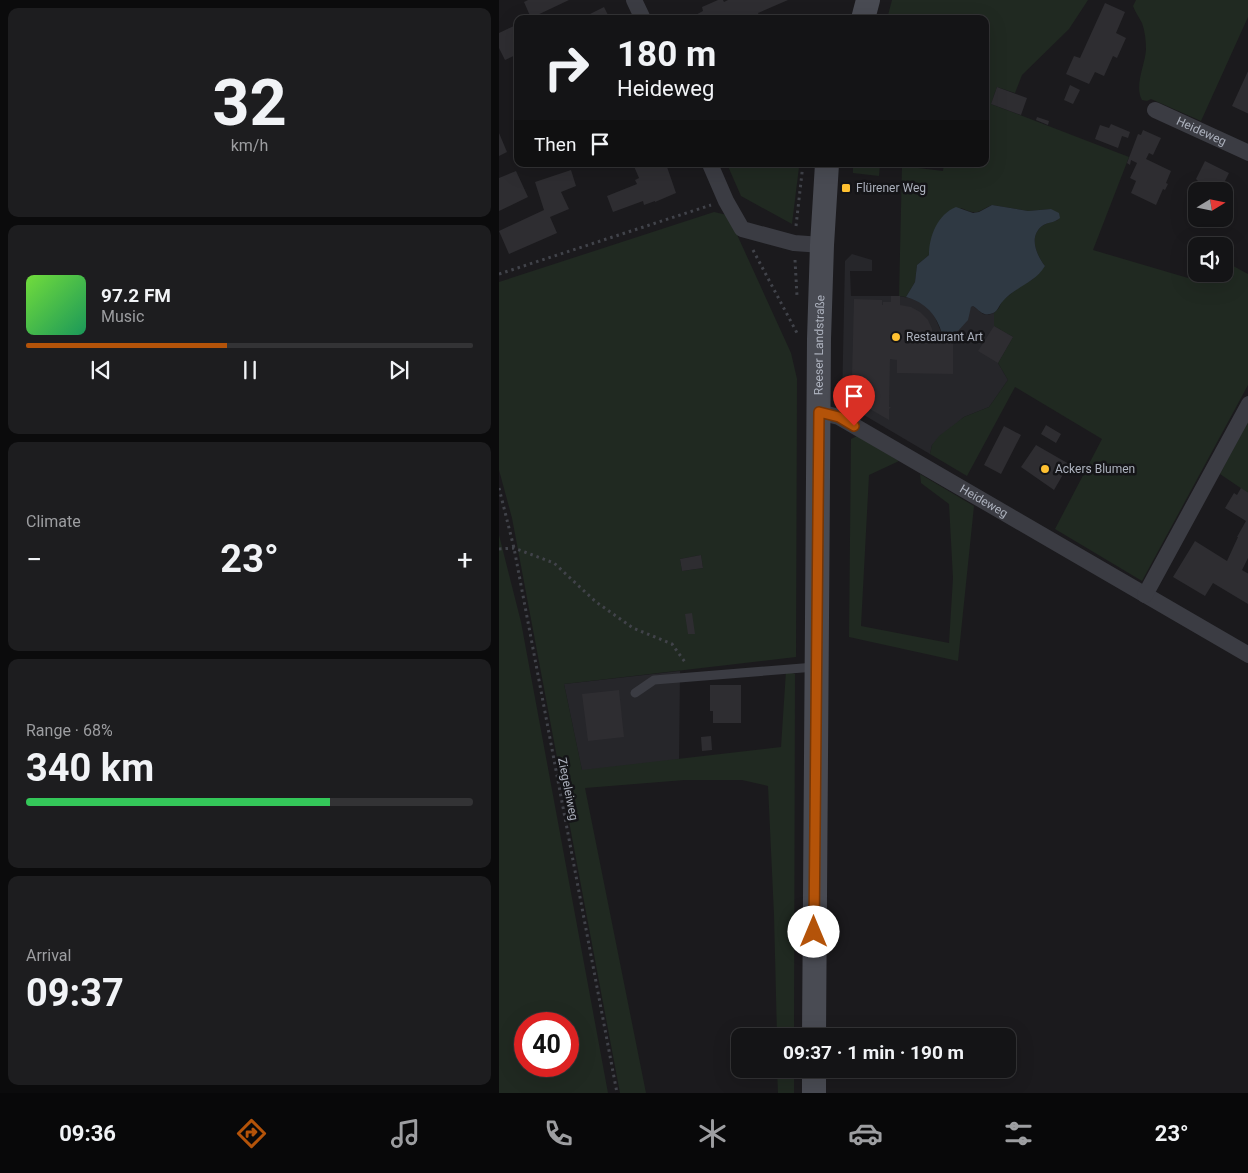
<!DOCTYPE html>
<html lang="en">
<head>
<meta charset="utf-8">
<style>
  :root { --surface:#141416; --page:#1d1d1f; --text:#f1f3f6; --muted:#9d9ea1; --line:#333335; --accent:#b45309 }
  body { margin:0; font-family:Roboto,sans-serif; background:var(--page); color:var(--text); height:100vh; display:flex; flex-direction:column; font-size:19px; white-space:nowrap }
  * { box-sizing:border-box; margin:0 }
  p { font-size:16px; color:var(--muted) }
  .icon { flex:none; width:28px; height:28px; fill:none; stroke:currentColor; stroke-width:2; stroke-linecap:round; stroke-linejoin:round }
  .map { position:relative; flex:1; overflow:hidden }
  .details { display:flex; flex-direction:column; gap:8px; padding:8px; background:#0b0b0c; width:499px }
  .details>* { flex:none }
  .top-card { position:absolute; left:15px; top:15px; width:475px; height:152px; border-radius:10px; box-shadow:0 5px 20px #0002,0 0 0 1px var(--line); background:#141416; color:var(--text); overflow:hidden }
  .needle { width:32px; rotate:80deg }
  .tools { position:absolute; left:689px; top:182px; display:grid; gap:10px }
  .tools a { display:grid; place-items:center; width:45px; height:45px; border-radius:10px; background:var(--surface); box-shadow:0 5px 20px #0002,0 0 0 1px var(--line); font-size:25px }
  .speed { position:absolute; left:15px; top:1012px; display:flex; gap:10px; font-size:25px; font-weight:700; text-align:center }
  .speed>* { display:grid; place-content:center; width:65px; height:65px; border-radius:50%; background:var(--surface); box-shadow:0 5px 20px #0002,0 0 0 1px var(--line); line-height:1 }
  .speed .limit { border:8px solid #d22; background:#fff; color:#111 }
  .pin { position:absolute; display:grid; place-items:center; width:42px; height:42px; color:#fff; margin:-51px -21px; border-radius:50% 50% 50% 0; rotate:-45deg; box-shadow:0 0 5px #0007 }
  .pin .icon { rotate:45deg }
  .me { position:absolute; width:55px; margin:-28px; rotate:0deg; stroke-linejoin:round; filter:drop-shadow(0 0 4px #0008) }
  .turn { display:flex; align-items:center; gap:18px; height:105px; padding:0 20px; font-size:22px }
  .turn .icon { width:65px; height:65px; stroke-width:2.5 }
  .turn b { display:block; font-size:35px; line-height:42px }
  .then { display:flex; align-items:center; height:48px; padding:0 20px; background:#0003; gap:10px; font-size:19px }
  .big { font-size:38px; font-weight:700; line-height:1.1 }
  .details .card { flex:1; display:flex; flex-direction:column; justify-content:center; gap:8px; min-width:0; padding:0 18px; border-radius:10px; background:var(--page) }
  .details .dial { align-items:center; gap:0 }
  .dial b { font-size:65px; line-height:1 }
  .song { display:flex; align-items:center; gap:15px }
  .cover { width:60px; height:60px; border-radius:8px; background:linear-gradient(135deg,hsl(100 70% 55%),hsl(150 70% 35%)) }
  .played { height:5px; border-radius:2px; background:linear-gradient(90deg,var(--accent) 45%,var(--line) 45%) }
  .keys { display:flex; justify-content:space-around; direction:ltr }
  .heat { display:flex; justify-content:space-between; align-items:center; font-size:28px; direction:ltr }
  .charge { height:8px; border-radius:4px; background:linear-gradient(90deg,#34c759 68%,var(--line) 0) }
  .trip { position:absolute; left:232px; top:1028px; width:285px; height:50px; border-radius:10px; background:var(--surface); box-shadow:0 5px 20px #0002,0 0 0 1px var(--line); font-weight:700; line-height:50px; text-align:center }
  .menu { display:flex; height:80px; justify-content:space-around; align-items:center; background:#080809; color:var(--muted) }
  .menu .icon { width:35px; height:35px }
  .menu .on { color:var(--accent) }
  .menu b { font-size:22px; color:var(--text) }
  main { display:flex; flex:1; min-height:0 }
  .map>svg:first-child { display:block }
</style>
</head>
<body>
<main>
<section class="details">
<div class="card dial"><b>32</b><p>km/h</p></div>
<div class="card">
<div class="song"><i class="cover"></i><div><b>97.2 FM</b><p>Music</p></div></div>
<div class="played"></div>
<div class="keys"><svg class="icon" aria-label="previous" viewBox="0 0 24 24"><path d="M18 5L8 12l10 7zM5 5v14"/></svg><svg class="icon" aria-label="pause" viewBox="0 0 24 24"><path d="M8 5v14M16 5v14"/></svg><svg class="icon" aria-label="next" viewBox="0 0 24 24"><path d="M6 5l10 7-10 7zM19 5v14"/></svg></div>
</div>
<div class="card"><p>Climate</p>
<div class="heat"><a>−</a><b class="big">23°</b><a>+</a></div>
</div>
<div class="card"><p>Range · 68%</p><b class="big">340 km</b><div class="charge"></div></div>
<div class="card"><p>Arrival</p><b class="big">09:37</b></div>
</section>
<div class="map">
<svg width="750" height="1093" viewBox="0 0 750 1093">
  <rect width="100%" height="100%" fill="#1b1a1d"/>
  <path fill="#26262a" d="M353 254 373 260V271H351L352 296H400L415 299 427 306 435 315 443 334 469 314 472 307 474 306 484 314 489 315 495 313V326L514 337 499 363 509 380 490 407 465 417 433 445 431 454 343 402 346 261Z
    M181 671 180 760 83 771 65 684Z"/>
  <path fill="#202921" fill-rule="evenodd" d="M393 0H589L570 29 523 75 516 93 498 87 492 104 630 157 594 250 689 278 697 263 698 274H725V261L749 274V385L643 581 556 529 603 439 516 387 468 476 431 454 433 445 440 436 465 417 490 407 509 380 499 363 514 337 495 326V313L500 308 503 301 519 288 534 279 546 266C538 256 529 237 543 226 547 223 554 222 559 220L552 209 529 211 493 205C476 212 481 216 462 208L433 237 430 255 418 265 416 282 407 297 400 296 403 166 444 171 445 164H486V19H388Z
    M637 0H749V17L702 121 652 99 648 101 643 100C635 86 646 65 647 50 647 41 646 31 643 23 640 17 636 12 634 6Z
    M228 164H297L300 167 293 224 242 196Z
    M354 164H381L380 176 354 173Z
    M215 212 228 215 235 228 292 353 298 379 297 657 65 684 83 770 282 747 287 671 296 674 295 1036H278L275 915 269 786 243 780H186L86 788 147 1093H121L13 518 0 470V282ZM202 555 204 568 183 571 181 559Z
    M749 421V493L721 474Z
    M358 436 400 461 370 475 362 626 450 643 454 578 450 504 422 483 421 474 475 506 459 661 350 637 352 439Z
    M0 535 22 622 109 1093H0ZM26 1024H69V1066H26Z
    M278 1069H295V1093H279Z"/>
  <path fill="#2f3943" d="M493 205 529 211 552 209 560 213 561 218C556 223 548 222 543 226 529 237 538 256 546 266 536 283 516 287 504 301 499 306 499 313 491 314 484 316 480 310 474 306L472 307 469 320 459 331 443 334C438 315 426 302 407 297L416 282 418 265 430 255C430 236 439 214 457 207L474 213 480 212Z"/>
  <path fill="#2e2d31" d="M29 0H70L32 18 25 2Z
    M219 0H224L225 2 229 0H289L259 13 262 19H178L189 14 191 18 204 11 203 7Z
    M606 3 626 12 617 33 627 38 618 58 614 56 605 76 596 72 590 84 567 74 575 56 581 58Z
    M105 7 111 19H81Z
    M19 24V54L6 60 0 48V33Z
    M750 69V114L733 106Z
    M571 85 581 90 574 104 565 100Z
    M498 87 528 98 522 115 492 104Z
    M538 117 550 121 549 125 537 120Z
    M612 124 631 132 629 138 623 136 619 148 596 139 601 125 610 128Z
    M644 130 662 138 654 155 650 153 647 159 672 171 667 183 669 184 666 190 664 189 657 205 632 193 637 181 631 178 638 163 632 160 631 165 628 163 639 134 642 135Z
    M0 133 8 152 0 156Z
    M706 161 730 173 721 191H698V202L690 198 699 181 697 179Z
    M134 164H167L177 193 156 202V201L145 205 144 201 114 212 108 196 138 184 136 180 140 178Z
    M72 170 77 186 62 192 70 209 51 217 58 233 10 254 0 231 45 210 36 182Z
    M17 171 29 197 0 211V178Z
    M706 219H721L718 225Z
    M392 296H401V305L412 307 421 312 429 320 433 329 434 340H454V374L398 373V360L391 359 390 407H392L390 409V420L352 398 353 379 349 378 353 377 355 299 383 300V305H384V302H392Z
    M495 326 514 337 499 363 479 351Z
    M547 425 562 434 557 443 542 434Z
    M505 426 522 435 502 474 485 465Z
    M537 445 570 464 555 490 522 467Z
    M742 488 750 493V556L743 570 750 574 749 604 714 583 706 596 674 577 696 541 728 561 739 537H738L747 521 726 508 735 493 738 495Z
    M202 555 204 568 183 571 181 559Z
    M193 613 196 634H189L186 614Z
    M211 685H242V723H214V711H211Z
    M120 690 125 737 89 741 83 694Z
    M212 736 213 750 203 751 202 737Z"/>
  <g fill="none" stroke-linecap="round" stroke-linejoin="round">
    <path stroke="#41434a" stroke-width="3" stroke-dasharray="2.5 4" stroke-linecap="butt" d="M297 226 304 164
      M254 250 298 333
      M296 260 298 296
      M0 274 212 205
      M0 488 15 548 118 1093
      M0 549 15 548 55 563 97 602 134 628 173 644 186 662V664"/>
    <path stroke="#3b3c43" stroke-width="9" d="M136 693 155 680 316 667"/>
    <g stroke="#3b3c43" stroke-width="16">
      <path d="M135 0 144 19"/>
      <path id="s1" d="M656 110 750 153"/>
      <path d="M211 164 227 201 243 229 295 243 323 245"/>
      <path id="s2" d="M320 412 340 417 750 655"/>
      <path d="M646 595 750 404"/>
    </g>
    <g stroke="#494b53" stroke-width="24">
      <path d="M364 19 369 0"/>
      <path id="s3" d="M315 1036 320 339 323 245 328 164"/>
      <path d="M315 1093V1069"/>
    </g>
  </g>
  <g fill="none" stroke-linecap="round" stroke-linejoin="round">
    <g stroke="#753606" stroke-width="12">
      <path id="route" d="M315 932 320 412 340 417 355 426"/>
    </g>
    <use href="#route" stroke="#b45309" stroke-width="9"/>
  </g>
  <g fill="#ffc131" stroke="#151518" stroke-width="2">
    <rect x="342" y="183" width="10" height="10" rx="2.5"/>
    <circle cx="397" cy="337" r="5"/>
    <circle cx="546" cy="469" r="5"/>
  </g>
  <g text-anchor="middle" stroke-width="5" stroke-linejoin="round" paint-order="stroke">
    <g font-size="12" fill="#acb1bd" stroke="#151518">
      <text dy="4" stroke="none"><textPath href="#s1" startOffset="51">Heideweg</textPath></text>
      <text dy="4" stroke="none"><textPath href="#s3" startOffset="691">Reeser Landstraße</textPath></text>
      <text dy="4" stroke="none"><textPath href="#s2" startOffset="188">Heideweg</textPath></text>
      <text transform="translate(69 789) rotate(79)" y="4">Ziegeleiweg</text>
    </g>
    <g font-size="12" fill="#acb1bd" stroke="#151518" text-anchor="start">
      <text x="357" y="192">Flürener Weg</text>
      <text x="407" y="341">Restaurant Art</text>
      <text x="556" y="473">Ackers Blumen</text>
    </g>
  </g>
</svg>
<div class="tools">
<a><svg class="needle" viewBox="-14 -14 28 28"><path d="M0-13l5 13h-10z" fill="#e53935"/><path d="M0 13l5-13h-10z" fill="#9d9ea1"/></svg></a>
<a><svg class="icon" aria-label="sound" viewBox="0 0 24 24"><path d="M4 9h4l5-4v14l-5-4H4zM17 9q2 3 0 6"/></svg></a>
</div>
<div class="speed"><div class="limit">40</div></div>
<div class="pin" style="left:355px;top:426px;background:#d93025"><svg class="icon" aria-label="arrive" viewBox="0 0 24 24"><path d="M6 21V4h12l-3 4 3 4H6"/></svg></div>
<svg class="me" style="left:315px;top:932px" viewBox="-20 -20 40 40"><circle r="19" fill="#fff"/><path d="M0-13L10 11 0 6-10 11z" fill="#b45309"/></svg>
<div class="trip">09:37 · 1 min · 190 m</div>
<div class="top-card">
<div class="turn"><svg class="icon" aria-label="right" viewBox="0 0 24 24"><path d="M7 20v-9h11M14 6l5 5-5 5"/></svg><div><b>180 m</b>Heideweg</div></div>
<div class="then">Then<svg class="icon" aria-label="arrive" viewBox="0 0 24 24"><path d="M6 21V4h12l-3 4 3 4H6"/></svg></div>
</div>
</div>
</main>
<nav class="menu">
<b>09:36</b>
<svg class="icon on" aria-label="directions" viewBox="0 0 24 24"><path d="M12 3l9 9-9 9-9-9zM9 14v-3h6M13 9l2 2-2 2"/></svg>
<svg class="icon" aria-label="music" viewBox="0 0 24 24"><path d="M9 18V5l10-2v13"/><circle cx="6" cy="18" r="3"/><circle cx="16" cy="16" r="3"/></svg>
<svg class="icon" aria-label="phone" viewBox="0 0 24 24"><path d="M5 4h4l2 5-3 2q2 4 5 5l2-3 5 2v4C11 20 4 13 5 4z"/></svg>
<svg class="icon" aria-label="climate" viewBox="0 0 24 24"><path d="M12 3v18M4 7l16 10M4 17L20 7"/></svg>
<svg class="icon" aria-label="car" viewBox="0 0 24 24"><path d="M5 17H2v-5l4-1 3-4h7l3 4 3 1v5h-3M9 17h6M6 11h13"/><circle cx="7" cy="17" r="2"/><circle cx="17" cy="17" r="2"/></svg>
<svg class="icon" aria-label="filters" viewBox="0 0 24 24"><path d="M4 7h16M4 17h16"/><circle cx="9" cy="7" r="2"/><circle cx="15" cy="17" r="2"/></svg>
<b>23°</b>
</nav>
</body>
</html>
